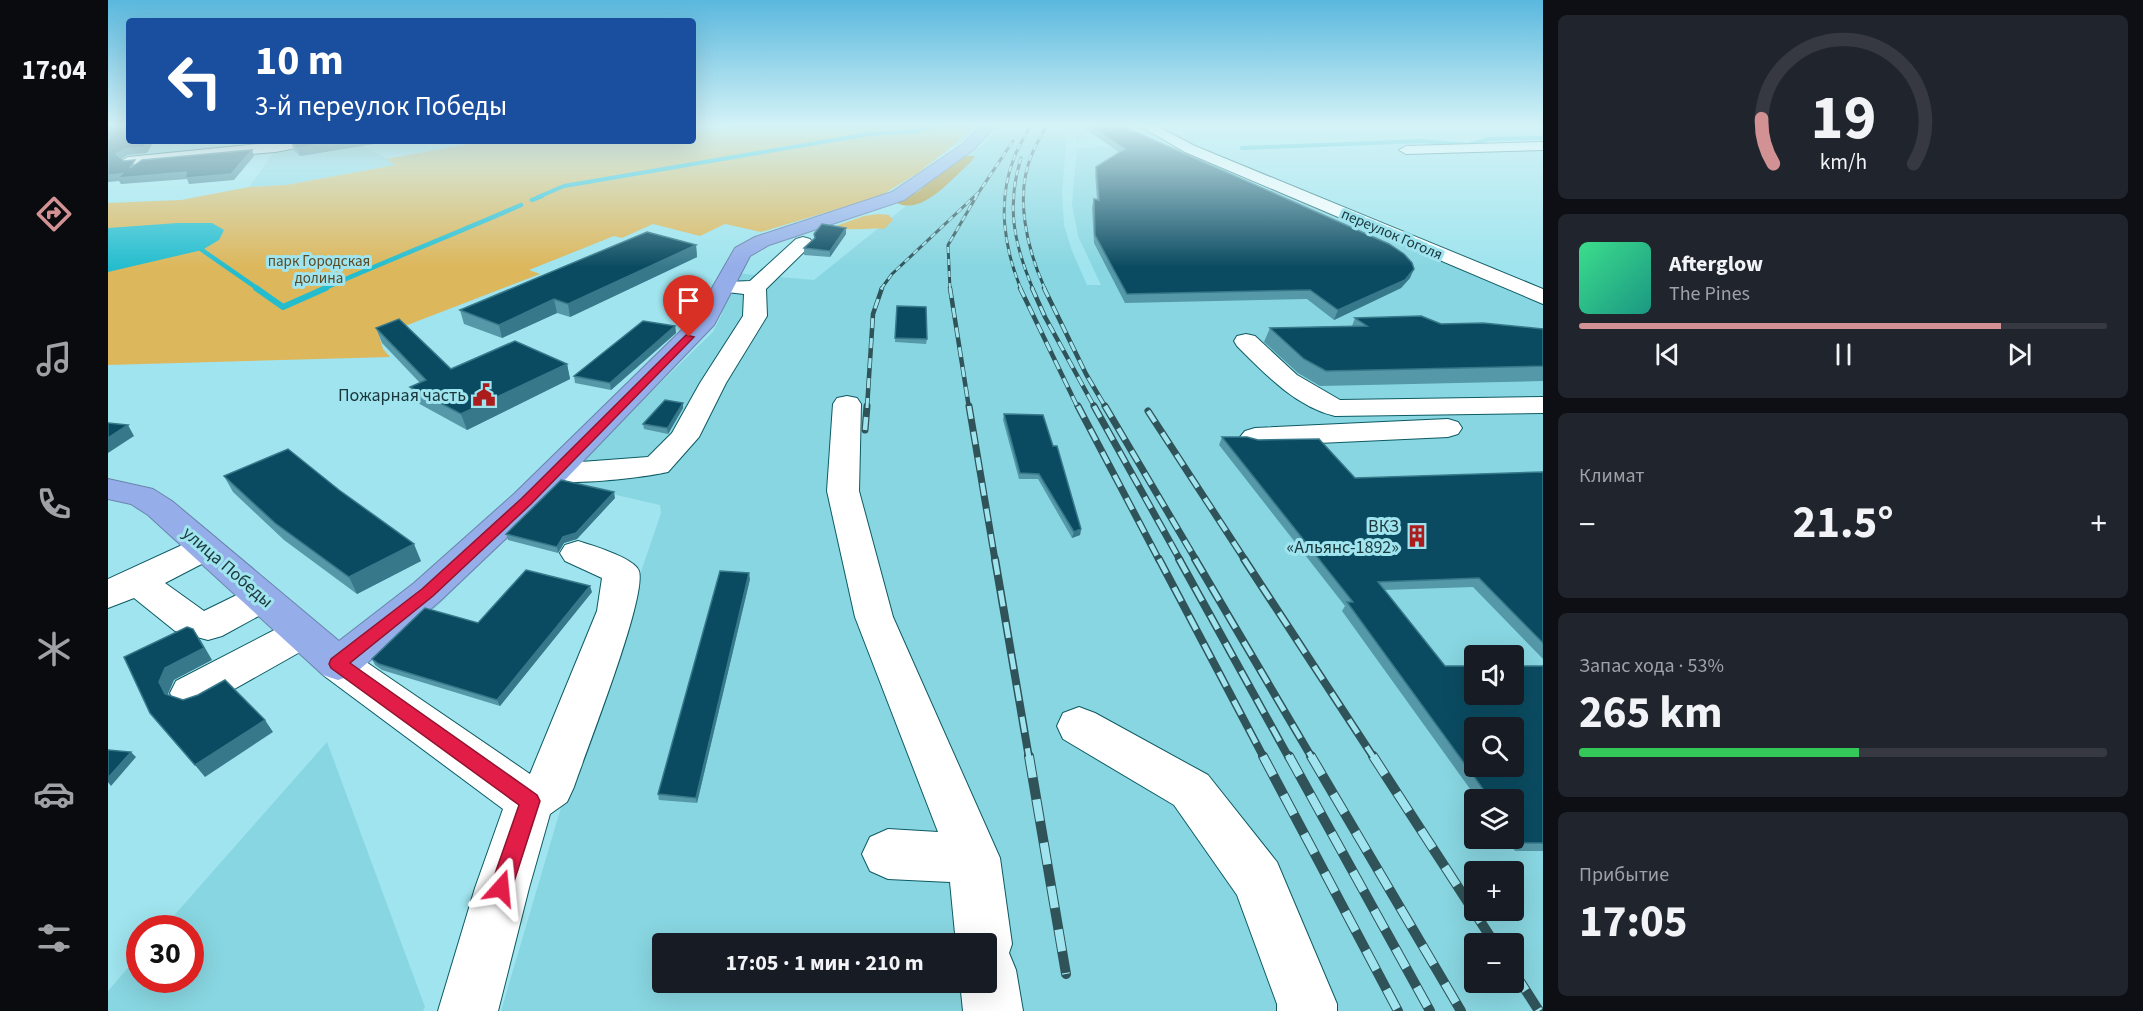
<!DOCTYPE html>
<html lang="ru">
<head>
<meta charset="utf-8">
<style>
  :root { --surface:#171b24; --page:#20242c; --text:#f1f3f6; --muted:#9ea1a6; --line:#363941; --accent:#d29294 }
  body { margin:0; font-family:"Source Sans 3",sans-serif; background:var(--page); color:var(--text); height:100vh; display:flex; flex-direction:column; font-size:22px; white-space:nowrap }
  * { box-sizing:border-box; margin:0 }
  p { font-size:20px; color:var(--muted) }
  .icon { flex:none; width:33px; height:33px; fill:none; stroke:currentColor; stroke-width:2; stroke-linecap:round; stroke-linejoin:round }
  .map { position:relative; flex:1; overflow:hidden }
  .details { display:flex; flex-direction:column; gap:15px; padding:15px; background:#0d0f14; width:600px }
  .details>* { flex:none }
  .guide { position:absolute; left:18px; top:18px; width:570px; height:126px; border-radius:6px; box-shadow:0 6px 24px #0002; background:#1a4fa0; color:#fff; overflow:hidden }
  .controls { position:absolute; left:1356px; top:645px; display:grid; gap:12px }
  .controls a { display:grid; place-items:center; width:60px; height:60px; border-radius:6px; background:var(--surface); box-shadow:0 6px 24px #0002; font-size:30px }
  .speed { position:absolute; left:18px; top:915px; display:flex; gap:12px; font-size:30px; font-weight:700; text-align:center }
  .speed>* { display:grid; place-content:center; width:78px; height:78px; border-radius:50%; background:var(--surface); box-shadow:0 6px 24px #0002; line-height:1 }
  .speed .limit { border:9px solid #d22; background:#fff; color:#111 }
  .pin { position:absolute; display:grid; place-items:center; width:51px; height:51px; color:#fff; margin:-62px -26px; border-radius:50% 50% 50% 0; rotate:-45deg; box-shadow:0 0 6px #0007 }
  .pin .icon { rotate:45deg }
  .me { position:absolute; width:66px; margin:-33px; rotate:18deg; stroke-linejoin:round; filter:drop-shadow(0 0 4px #0008) }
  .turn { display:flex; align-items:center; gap:21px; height:126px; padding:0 30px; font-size:27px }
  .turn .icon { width:78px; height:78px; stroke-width:2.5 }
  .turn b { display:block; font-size:42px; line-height:51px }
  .big { font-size:45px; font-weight:700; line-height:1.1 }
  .details .tile { flex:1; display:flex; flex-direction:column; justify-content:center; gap:9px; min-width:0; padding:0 21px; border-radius:9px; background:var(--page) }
  .details .dial { align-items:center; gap:0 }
  .dial svg { height:156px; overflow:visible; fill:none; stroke:var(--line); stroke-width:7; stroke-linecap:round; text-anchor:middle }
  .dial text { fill:var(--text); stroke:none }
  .song { display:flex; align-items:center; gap:18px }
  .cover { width:72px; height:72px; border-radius:9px; background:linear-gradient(135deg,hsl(150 70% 55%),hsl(170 70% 35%)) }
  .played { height:6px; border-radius:3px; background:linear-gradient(90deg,var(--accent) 80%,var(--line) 80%) }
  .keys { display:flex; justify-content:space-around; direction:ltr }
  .heat { display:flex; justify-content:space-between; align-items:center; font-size:33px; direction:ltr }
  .charge { height:9px; border-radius:4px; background:linear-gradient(90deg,#34c759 53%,var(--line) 0) }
  .trip { position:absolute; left:544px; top:933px; width:345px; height:60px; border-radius:6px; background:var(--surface); box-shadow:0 6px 24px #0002; font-weight:700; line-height:60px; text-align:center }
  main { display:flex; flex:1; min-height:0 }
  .menu { display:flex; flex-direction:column; width:108px; justify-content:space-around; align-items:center; background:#090b0e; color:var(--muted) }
  .menu .icon { width:42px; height:42px }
  .menu .current { color:var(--accent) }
  .menu b { font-size:27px; color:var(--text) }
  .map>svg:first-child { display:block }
</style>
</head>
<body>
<main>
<nav class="menu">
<b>17:04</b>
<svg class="icon current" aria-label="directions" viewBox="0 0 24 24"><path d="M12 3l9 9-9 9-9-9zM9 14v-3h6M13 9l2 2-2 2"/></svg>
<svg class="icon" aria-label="music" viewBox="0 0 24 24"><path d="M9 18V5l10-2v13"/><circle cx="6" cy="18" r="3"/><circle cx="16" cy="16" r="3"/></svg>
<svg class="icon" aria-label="phone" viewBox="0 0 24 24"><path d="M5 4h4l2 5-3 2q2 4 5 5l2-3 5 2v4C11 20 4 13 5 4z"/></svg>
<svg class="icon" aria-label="climate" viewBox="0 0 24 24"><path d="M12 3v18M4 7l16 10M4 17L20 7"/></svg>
<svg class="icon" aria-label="car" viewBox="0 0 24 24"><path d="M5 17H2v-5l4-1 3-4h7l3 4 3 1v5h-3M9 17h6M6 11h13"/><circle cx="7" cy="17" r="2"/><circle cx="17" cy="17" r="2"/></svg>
<svg class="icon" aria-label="filters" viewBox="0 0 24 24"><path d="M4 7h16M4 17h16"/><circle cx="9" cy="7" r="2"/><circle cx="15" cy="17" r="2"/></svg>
</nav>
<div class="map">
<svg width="1435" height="1011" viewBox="0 0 1435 1011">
  <rect width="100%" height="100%" fill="#9fe4ee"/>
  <path fill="#88d6e1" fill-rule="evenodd" d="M892 125H981L968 147 969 134 959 133 954 191 956 225 964 251 979 285H993L970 236 964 204 969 148 1073 145 1135 178 1291 244 1435 298V1011H393L454 804 553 513 552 505 456 483 326 609 321 607 605 332 613 316 626 273 706 280 880 140ZM1366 656H1406V694H1366ZM1366 728H1406V766H1366ZM1366 800H1406V838H1366ZM1366 872H1406V910H1366ZM555 944H879V982H555ZM1366 944H1406V982H1366Z
    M248 141 289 165 178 185 141 187 168 149Z
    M219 742 317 1007 315 1011H0V991L31 955 32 980H82V928H55Z"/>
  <path fill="#ddb75c" d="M628 125H866L847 144 810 173 772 196 653 232 617 224 592 236 545 224 514 238 506 236 421 270 432 274 271 336 275 349 282 357 0 365V203L73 200 141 187 178 185 287 165 278 159 377 141H585V129H609Z
    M770 214 781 215 785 220 776 229C758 227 742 232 725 227L756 216Z"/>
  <path fill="#bb9637" d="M857 156H867L863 162C845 177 815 216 789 203L811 191 830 174Z"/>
  <path fill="#25bdce" d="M70 223H104L116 230 111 240 94 250 0 272V228Z"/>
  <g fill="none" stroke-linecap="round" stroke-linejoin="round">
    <path stroke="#25bdce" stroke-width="4" d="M1134 148 1314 141 1360 145 1381 139 1435 138
      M430 197 456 186 761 134 807 131 831 125"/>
    <path stroke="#25bdce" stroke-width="4.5" d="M424 200 434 196
      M94 250 150 289
      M215 289C280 260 347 234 413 205"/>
    <path stroke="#25bdce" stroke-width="6" d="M148 288 175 307 218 288"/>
    <g stroke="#0d5a63" stroke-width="2">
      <path id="minor" d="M1030 125H1047L1087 146 1435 289V304L1077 152Z
        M182 141H212L210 144 167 152 20 165 13 161 20 157Z
        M1435 142V150L1298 154 1291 150 1298 146Z
        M695 237 702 239 705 243 658 289 659 316 618 383 591 437 560 472C533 478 461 486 435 480L430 473 435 466 446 464 540 457 564 433 592 383 635 316 636 294 619 292 616 287 619 282 642 281 688 239Z
        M1138 334 1147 336 1189 375 1232 400 1435 397V413L1227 416C1188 407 1157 374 1129 346L1126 341 1129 336Z
        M739 396 749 398 753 404 751 491 785 617 892 858 904 944 901 953 908 970 915 1011H855L852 982H879V944H848L842 882 780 879 762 871 754 854 762 837 780 829 830 832 747 617 719 491 725 404 729 398Z
        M1340 419 1350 422 1354 428 1350 434 1340 437 1147 446 1137 443 1132 437 1137 431 1147 428Z
        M97 536 109 540 115 548 109 556 57 583 96 611 141 589 154 585 167 589 173 598 167 607 114 636 100 640 67 631 26 598 0 608V579L85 540Z
        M470 541C483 545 527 558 531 571 539 598 478 751 466 787L459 802 442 814 421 888 390 1011H330L367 888 395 809 215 675 209 664 215 653 230 648 245 653 422 774 489 611 494 578 457 561 452 553 457 545Z
        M194 618 208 623 214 633 208 643 98 705 83 710 68 705 62 693 68 681 180 623Z
        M971 707 987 713 1100 775 1169 862 1229 1004V1011H1169V1004L1129 895 1066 805 955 739 949 726 955 713Z"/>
    </g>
    <g stroke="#6a84ac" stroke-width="2">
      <path id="highway" d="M874 125H888L865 150 796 200 661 245 642 256 606 325 430 508 332 601 245 675 230 680 215 675 40 515 23 504 0 499V479L45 489 64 501 231 641 306 583 406 494 588 316 627 248 647 237 784 192 855 144Z"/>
    </g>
    <use href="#minor" fill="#fff" fill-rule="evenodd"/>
    <use href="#highway" fill="#95ade9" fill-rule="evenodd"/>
    <g stroke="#2f5358" stroke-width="3">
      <path id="rail-far4" d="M913 158C898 206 906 244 925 289
        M773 289 784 274 871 192 905 141
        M842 289 840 245 871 192
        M913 289C896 248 889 201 906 158 910 147 917 136 923 125
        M937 289C919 249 906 196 924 154 928 144 934 134 939 125"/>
    </g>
    <g stroke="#2f5358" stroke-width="4.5">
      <path id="rail-far3" d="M842 288 861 408
        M912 288 970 408
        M924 288 937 317 987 408
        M936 288 978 374 998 408
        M759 408 765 314 774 288"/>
    </g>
    <g stroke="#2f5358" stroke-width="7">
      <path id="rail-far2" d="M861 406 887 560
        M970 406 1051 560
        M986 406 1072 560
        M997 406 1088 560
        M1040 411 1137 560
        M757 430 759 406"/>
    </g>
    <g stroke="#2f5358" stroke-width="8">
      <path id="rail-far1" d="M887 559 921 758
        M1051 559 1156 758
        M1071 559 1181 758
        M1087 559 1204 758
        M1136 559 1266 758"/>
    </g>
    <g stroke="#2f5358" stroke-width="10">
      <path id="rail" d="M921 756 958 974
        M1155 756 1290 1011
        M1181 756 1322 1011
        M1203 756 1353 1011
        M1265 756 1387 944
        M1406 972 1431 1011"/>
    </g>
    <use href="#rail-far4" stroke="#9fe4ee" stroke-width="2" stroke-dasharray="6" stroke-linecap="butt"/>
    <use href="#rail-far3" stroke="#9fe4ee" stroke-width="3" stroke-dasharray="10" stroke-linecap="butt"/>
    <use href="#rail-far2" stroke="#9fe4ee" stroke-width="4.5" stroke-dasharray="13" stroke-linecap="butt"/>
    <use href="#rail-far1" stroke="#9fe4ee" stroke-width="5" stroke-dasharray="16" stroke-linecap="butt"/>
    <use href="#rail" stroke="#9fe4ee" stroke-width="8" stroke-dasharray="22" stroke-linecap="butt"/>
  </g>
  <path fill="#5598a8" d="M977 125H1012L1302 278 1293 288 1226 320 1199 299 1017 303 986 243 984 207 986 199 989 200 987 174 988 167 1011 152 976 128Z
    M191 141H300L282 144 278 142 192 156 186 151 183 142Z
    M738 228V234L722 257 696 255V248L706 239V234Z
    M588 245 589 257 462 317 449 313 394 338 356 324 352 310Z
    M789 306 819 339 818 344 787 342Z
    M1247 318 1333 324 1435 329V381L1212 386 1190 373 1156 342 1162 328 1244 326Z
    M567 326 568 333 503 390 467 383 466 376Z
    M268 328 343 369 459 364 462 379 359 430 308 402 302 387 312 383 274 343Z
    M575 403V408L560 434 536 429 535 424Z
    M896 414 973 529 972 535 964 538 930 479H911L895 420Z
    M1114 437 1247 478 1435 472V659L1365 587 1276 590 1337 666H1435V851H1407L1397 838H1406V800H1370L1234 611 1237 606 1111 445Z
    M116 476 231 490 313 561 249 594 176 540 125 492Z
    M507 498 469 539 456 543 450 553 400 540 398 534Z
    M642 579 589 803 551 800 550 794Z
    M484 592 392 706 274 670 267 665 264 659 370 623Z"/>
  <path fill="#37798b" d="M40 141H46L39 153 20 155 11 160 8 154 17 149Z
    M232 141H278V142L192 156 189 148Z
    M281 141H300L282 144Z
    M144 150 146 156 126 180 81 184 79 179 13 184 11 181 0 182V175Z
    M738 228V234L722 257V251Z
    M588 245 589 257 462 317 460 304Z
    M1306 269 1302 278 1293 288 1226 320 1230 310Z
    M446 299 449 313 394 338 391 325Z
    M567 326 568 333 503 390 502 383Z
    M459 364 462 379 359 430 353 414Z
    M575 403V408L560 434 559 428Z
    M20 425 26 436 0 453V438Z
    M506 492 507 498 469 539 456 543 450 553 449 547 455 537Z
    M973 529 972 535 964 538 966 532Z
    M306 544 313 561 249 594 241 577Z
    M641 573 642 579 589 803 588 798Z
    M482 586 484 592 392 706 389 700Z
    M85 629 93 641 104 660 66 680 60 694 66 706 57 694 51 682 57 668Z
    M157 720 165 732 97 777 87 765Z
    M23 752 28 757 3 786 0 782V778Z"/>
  <path fill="#0b4b61" stroke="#37798b" stroke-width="1.5" fill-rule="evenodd" d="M0 125H21V141H40L36 147 17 149 8 154 16 161 27 160 22 168 34 160 144 150 123 174 78 178V172L10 178 14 174 0 175Z
    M982 125H1012L1281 244 1296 254 1304 263 1306 269 1297 280 1230 310 1202 290 1019 294 987 235 986 199 991 200 988 167 1017 149Z
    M190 141H232L189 148 183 142Z
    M714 224 738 228 722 251 696 248 707 238 706 234Z
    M539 232 588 245 460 304 446 299 391 325 352 310Z
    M789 306 818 307 819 339 787 338Z
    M1313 316 1333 324 1375 323 1435 329V366L1218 371 1196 359 1162 328 1259 326 1247 318Z
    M291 319 343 369 407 341 459 364 353 414 302 387 318 380 268 328Z
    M535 321 567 326 502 383 466 376Z
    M557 400 575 403 561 426 559 428 535 424Z
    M896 414 935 415 945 446H949L973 529 966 532 931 474 912 473Z
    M0 423 20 425 0 438Z
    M1114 437H1139L1150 440 1211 439 1247 478 1435 472V643L1371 578 1270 582 1337 666H1366V694H1406V666H1435V843H1415L1406 830V800H1383L1239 602H1245ZM1366 728H1406V766H1366Z
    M180 449 231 490 306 544 241 577 167 523 116 476Z
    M453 480 506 492 468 533 455 537 449 547 398 534Z
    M418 570 482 586 389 700 271 664 264 659 317 608 370 623Z
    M612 571 641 573 588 798 550 794Z
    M79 627 85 629 96 648 57 668 51 682 57 694 75 700 90 695 117 680 157 720 87 765 42 713 16 657Z
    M0 750 23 752 0 778Z"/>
  <linearGradient id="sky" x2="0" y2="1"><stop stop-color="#5ab8de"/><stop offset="0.47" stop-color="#d4f3f7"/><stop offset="1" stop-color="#d4f3f7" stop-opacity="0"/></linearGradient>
  <rect width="1435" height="267" fill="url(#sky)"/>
  <path fill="#e11d48" stroke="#92132f" stroke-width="1.5" d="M578 335 586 337 423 504 325 596 242 663 429 795 432 801 404 888 401 896 393 899 386 896 382 888 411 805 223 668 221 664 223 659 314 589 414 498Z"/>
  <defs>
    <g id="civic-bare" transform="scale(1.8)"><path d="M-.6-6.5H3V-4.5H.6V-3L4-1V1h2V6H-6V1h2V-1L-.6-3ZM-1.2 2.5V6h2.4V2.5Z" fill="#ad1c1c" stroke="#9fe4ee" stroke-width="2.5" paint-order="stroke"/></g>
    <g id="building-bare" transform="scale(1.8)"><path d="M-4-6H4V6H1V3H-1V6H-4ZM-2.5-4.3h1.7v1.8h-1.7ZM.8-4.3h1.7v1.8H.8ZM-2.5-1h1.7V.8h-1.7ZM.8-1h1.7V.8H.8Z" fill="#ad1c1c" stroke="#9fe4ee" stroke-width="2.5" paint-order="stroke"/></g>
  </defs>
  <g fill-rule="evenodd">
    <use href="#civic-bare" x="376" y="395"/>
    <use href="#building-bare" x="1309" y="536"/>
  </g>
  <g text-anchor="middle" stroke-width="6" stroke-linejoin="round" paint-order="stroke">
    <g font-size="15" fill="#1a373b" stroke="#9fe4ee">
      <text transform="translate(1284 234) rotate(23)" y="5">переулок Гоголя</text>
    </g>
    <g font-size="15" fill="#5b4a24" stroke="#9fe4ee">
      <text x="211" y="266">парк Городская<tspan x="211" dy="17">долина</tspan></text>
    </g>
    <g font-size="18" fill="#1a373b" stroke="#9fe4ee" text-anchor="end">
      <text x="358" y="401">Пожарная часть</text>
      <text x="1291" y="532">ВКЗ<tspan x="1291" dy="21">«Альянс-1892»</tspan></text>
    </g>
    <g font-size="18" fill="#1a373b" stroke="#9fe4ee">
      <text transform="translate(120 567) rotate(41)" y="6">улица Победы</text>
    </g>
  </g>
</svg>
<div class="controls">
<a><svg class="icon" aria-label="sound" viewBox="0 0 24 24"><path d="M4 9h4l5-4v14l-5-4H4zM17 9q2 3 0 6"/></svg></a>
<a><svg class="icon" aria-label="search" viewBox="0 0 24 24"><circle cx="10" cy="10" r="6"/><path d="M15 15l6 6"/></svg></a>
<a><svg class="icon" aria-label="layers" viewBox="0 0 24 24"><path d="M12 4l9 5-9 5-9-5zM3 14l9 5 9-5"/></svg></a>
<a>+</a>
<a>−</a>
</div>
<div class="speed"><div class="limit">30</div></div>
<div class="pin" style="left:581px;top:337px;background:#d93025"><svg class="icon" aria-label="arrive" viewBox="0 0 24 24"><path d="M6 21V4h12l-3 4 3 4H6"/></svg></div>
<svg class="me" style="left:393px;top:888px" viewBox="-20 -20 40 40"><path d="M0-17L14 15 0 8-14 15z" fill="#e11d48" stroke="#fff" stroke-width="4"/></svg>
<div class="trip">17:05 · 1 мин · 210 m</div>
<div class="guide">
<div class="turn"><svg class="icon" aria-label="left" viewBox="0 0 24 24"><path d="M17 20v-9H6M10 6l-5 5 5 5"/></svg><div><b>10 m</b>3-й переулок Победы</div></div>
</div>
</div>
<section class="details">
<div class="tile dial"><svg viewBox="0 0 100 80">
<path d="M14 69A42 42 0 1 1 86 69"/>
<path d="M14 69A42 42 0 0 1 8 46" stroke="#d29294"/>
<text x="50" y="56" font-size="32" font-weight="700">19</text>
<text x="50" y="72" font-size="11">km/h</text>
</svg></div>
<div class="tile">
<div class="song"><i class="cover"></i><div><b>Afterglow</b><p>The Pines</p></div></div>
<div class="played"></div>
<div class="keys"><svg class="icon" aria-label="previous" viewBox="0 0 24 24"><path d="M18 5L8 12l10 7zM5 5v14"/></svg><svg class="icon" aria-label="pause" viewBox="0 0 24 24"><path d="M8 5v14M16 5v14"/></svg><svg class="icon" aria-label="next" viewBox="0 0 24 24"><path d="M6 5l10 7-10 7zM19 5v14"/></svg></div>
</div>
<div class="tile"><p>Климат</p>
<div class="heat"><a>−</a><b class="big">21.5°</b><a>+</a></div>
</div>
<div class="tile"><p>Запас хода · 53%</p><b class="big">265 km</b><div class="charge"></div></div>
<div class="tile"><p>Прибытие</p><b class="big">17:05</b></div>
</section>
</main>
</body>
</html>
